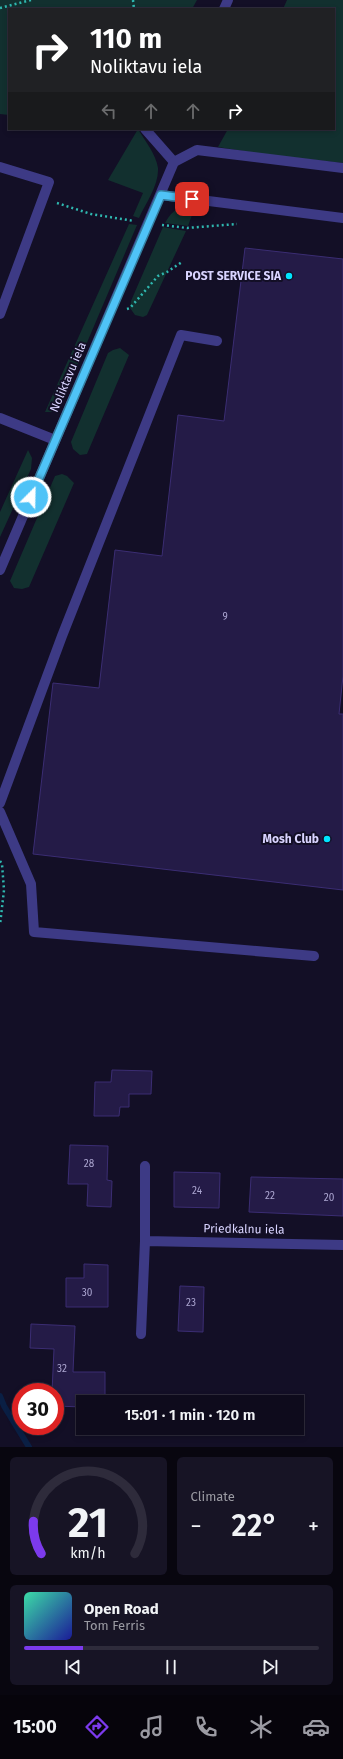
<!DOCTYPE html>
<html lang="en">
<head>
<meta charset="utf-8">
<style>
  :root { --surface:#0e0b1c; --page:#171425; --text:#f1f3f6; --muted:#9b9ba3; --line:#2e2b3b; --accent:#7c3aed }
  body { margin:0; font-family:"Fira Sans",sans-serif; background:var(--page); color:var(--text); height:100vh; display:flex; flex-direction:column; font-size:15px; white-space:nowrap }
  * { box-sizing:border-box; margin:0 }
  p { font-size:13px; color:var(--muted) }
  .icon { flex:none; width:22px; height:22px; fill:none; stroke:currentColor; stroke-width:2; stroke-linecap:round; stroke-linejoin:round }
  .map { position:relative; height:1447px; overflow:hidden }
  .details { display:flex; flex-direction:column; gap:10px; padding:10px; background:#08060f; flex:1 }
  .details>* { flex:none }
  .guide { position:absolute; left:8px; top:8px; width:327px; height:122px; border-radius:0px; box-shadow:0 2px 6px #0003,0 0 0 1px var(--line); background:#202124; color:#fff; overflow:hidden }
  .speed { position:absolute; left:12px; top:1383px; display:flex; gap:8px; font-size:20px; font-weight:700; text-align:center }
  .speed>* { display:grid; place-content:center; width:52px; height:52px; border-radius:50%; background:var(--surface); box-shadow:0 2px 6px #0003,0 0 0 1px var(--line); line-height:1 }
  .speed .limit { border:6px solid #d22; background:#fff; color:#111 }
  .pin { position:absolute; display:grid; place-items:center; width:34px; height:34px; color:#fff; margin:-17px; border-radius:8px; box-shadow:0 2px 6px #0006 }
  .me { position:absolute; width:44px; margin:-22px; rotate:23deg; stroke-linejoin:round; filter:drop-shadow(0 0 3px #0008) }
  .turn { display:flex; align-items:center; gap:14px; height:84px; padding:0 16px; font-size:18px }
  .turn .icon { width:52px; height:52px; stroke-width:2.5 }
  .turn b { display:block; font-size:28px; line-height:34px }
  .lanes { display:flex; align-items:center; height:38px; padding:0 16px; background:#0003; justify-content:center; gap:20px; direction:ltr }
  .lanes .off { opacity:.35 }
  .big { font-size:30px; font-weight:600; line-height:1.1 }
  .details .tile { flex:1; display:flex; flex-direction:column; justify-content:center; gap:6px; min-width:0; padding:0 14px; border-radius:6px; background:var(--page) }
  .details .dial { align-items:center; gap:0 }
  .dial svg { height:104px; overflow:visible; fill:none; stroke:var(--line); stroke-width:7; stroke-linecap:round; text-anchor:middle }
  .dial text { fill:var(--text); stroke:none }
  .song { display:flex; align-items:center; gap:12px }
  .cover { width:48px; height:48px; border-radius:6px; background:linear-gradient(135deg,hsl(160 70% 55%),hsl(240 70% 35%)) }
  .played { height:4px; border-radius:2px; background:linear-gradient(90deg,var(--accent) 20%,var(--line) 20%) }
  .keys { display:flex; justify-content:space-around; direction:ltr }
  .heat { display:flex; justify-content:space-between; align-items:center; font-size:22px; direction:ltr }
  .details .tiles { flex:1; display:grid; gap:10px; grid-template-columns:1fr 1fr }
  .tile:last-child { grid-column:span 2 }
  .trip { position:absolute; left:76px; top:1395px; width:228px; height:40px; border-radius:0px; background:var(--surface); box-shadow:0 2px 6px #0003,0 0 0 1px var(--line); font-weight:600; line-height:40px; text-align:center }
  .dock { display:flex; height:64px; justify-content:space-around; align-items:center; background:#06040b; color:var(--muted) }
  .dock .icon { width:28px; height:28px }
  .dock .selected { color:var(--accent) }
  .dock b { font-size:18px; color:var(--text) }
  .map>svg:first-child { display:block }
</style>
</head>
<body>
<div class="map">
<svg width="343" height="1447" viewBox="0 0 343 1447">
  <rect width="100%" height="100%" fill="#130f26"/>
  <path fill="#12302f" d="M0 0H197L192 9H9V115L0 114Z
    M287 0H343V163L269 155 218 147 228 129H334V9H283Z
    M138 129C145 141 156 154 158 168 159 185 146 203 139 218L133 216 143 193 108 180Z
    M185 207 191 210 192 215 188 226 165 223C170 214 174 209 185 207Z
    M129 224 137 225 60 406 52 412H45Z
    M163 227 186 231 147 315 143 317 135 315 130 308 131 301Z
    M120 348 129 355 87 454 80 455 73 449 71 442 108 353 113 350Z
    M28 450 32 458 31 469 0 537V512Z
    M62 474 67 476 74 483 29 587 22 589 14 588 10 581 55 476Z"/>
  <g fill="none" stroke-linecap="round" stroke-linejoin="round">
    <path stroke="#0a1f44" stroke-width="6" d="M0 1396 4 1406 29 1447"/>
  </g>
  <path fill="#241b47" stroke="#3b2d73" d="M245 248 343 259V676L339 714H343V890L33 854 53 683 99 688 115 550 162 556 178 415 224 421Z
    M112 1070 152 1071 151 1094H129V1107H120L119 1116H94L95 1082H111Z
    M70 1145 108 1146 107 1180 112 1181 111 1207 87 1206 88 1184H68Z
    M174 1172 220 1173 219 1208 174 1207Z
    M251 1177 343 1179V1216L249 1212Z
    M84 1264 108 1265V1307H66V1278H84Z
    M180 1286 204 1287 203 1332 178 1331Z
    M31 1324 75 1326 73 1372H105V1402H83V1407L55 1406V1392H52L54 1349 30 1348Z"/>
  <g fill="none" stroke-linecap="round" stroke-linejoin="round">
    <path stroke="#2fb8b0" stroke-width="2.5" stroke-dasharray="2 3" stroke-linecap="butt" d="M133 0 134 9
      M0 8 31 0
      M57 203 91 214 134 221
      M162 225 187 228 237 224
      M127 309 130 308 158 276 167 272 182 262
      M0 861 2 864 4 890 0 925"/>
    <path stroke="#3d3a85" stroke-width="10" d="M224 9 228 0
      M145 129 174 162
      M0 167 49 182 0 314
      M0 418 55 440
      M0 803 62 636 181 335 217 341
      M0 812 31 884 34 932 314 956"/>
    <path stroke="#3d3a85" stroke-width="10" d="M161 195 343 218
      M0 570 174 162 197 150 343 168
      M145 1241 343 1245
      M141 1334 145 1241V1166"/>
  </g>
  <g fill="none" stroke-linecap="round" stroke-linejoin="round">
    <g stroke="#337fa1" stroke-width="10">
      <path id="route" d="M31 497 161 195 192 199"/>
    </g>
    <use href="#route" stroke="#4fc3f7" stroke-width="7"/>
  </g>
  <g fill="#00e5ff" stroke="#130f26" stroke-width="1.5">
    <circle cx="289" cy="276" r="4"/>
    <circle cx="327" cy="839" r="4"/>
  </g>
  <g text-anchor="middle" stroke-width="4" stroke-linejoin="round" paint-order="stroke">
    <g font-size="10" fill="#aca6d1">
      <text x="225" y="620">9</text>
      <text x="89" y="1167">28</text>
      <text x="197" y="1194">24</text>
      <text x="270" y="1199">22</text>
      <text x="329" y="1201">20</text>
      <text x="87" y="1296">30</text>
      <text x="191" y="1306">23</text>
      <text x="62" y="1372">32</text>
    </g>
    <g font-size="12" font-weight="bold" fill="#d9d4ff" stroke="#130f26" text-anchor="end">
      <text x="281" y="280">POST SERVICE SIA</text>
      <text x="319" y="843">Mosh Club</text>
    </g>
    <g font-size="12" fill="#d9d4ff" stroke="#130f26">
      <text transform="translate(68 377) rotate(-67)" y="4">Noliktavu iela</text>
      <text transform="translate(244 1229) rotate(1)" y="4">Priedkalnu iela</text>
    </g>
  </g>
</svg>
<div class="speed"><div class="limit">30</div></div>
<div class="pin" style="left:192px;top:199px;background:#d93025"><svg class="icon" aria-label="arrive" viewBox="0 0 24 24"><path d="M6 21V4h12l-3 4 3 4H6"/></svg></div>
<svg class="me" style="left:31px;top:497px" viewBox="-20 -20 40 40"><circle r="17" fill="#4fc3f7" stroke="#fff" stroke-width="3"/><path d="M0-11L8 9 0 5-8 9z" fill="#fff"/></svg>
<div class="trip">15:01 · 1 min · 120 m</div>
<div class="guide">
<div class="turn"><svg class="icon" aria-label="right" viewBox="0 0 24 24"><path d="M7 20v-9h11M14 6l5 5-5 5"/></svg><div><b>110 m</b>Noliktavu iela</div></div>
<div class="lanes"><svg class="icon off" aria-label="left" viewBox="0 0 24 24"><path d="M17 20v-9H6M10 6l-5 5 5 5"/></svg><svg class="icon off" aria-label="ahead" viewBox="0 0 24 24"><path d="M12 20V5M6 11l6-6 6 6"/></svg><svg class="icon off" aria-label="ahead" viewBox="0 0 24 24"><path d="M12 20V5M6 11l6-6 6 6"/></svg><svg class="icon" aria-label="right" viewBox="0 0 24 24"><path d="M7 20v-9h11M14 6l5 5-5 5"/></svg></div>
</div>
</div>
<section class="details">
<div class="tiles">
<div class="tile dial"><svg viewBox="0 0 100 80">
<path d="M14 69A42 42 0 1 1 86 69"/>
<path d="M14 69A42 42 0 0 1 8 44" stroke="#7c3aed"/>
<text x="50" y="56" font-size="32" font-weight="700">21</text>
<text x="50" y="72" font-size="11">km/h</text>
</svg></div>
<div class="tile"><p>Climate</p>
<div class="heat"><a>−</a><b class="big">22°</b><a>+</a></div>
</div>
<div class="tile">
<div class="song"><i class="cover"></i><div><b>Open Road</b><p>Tom Ferris</p></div></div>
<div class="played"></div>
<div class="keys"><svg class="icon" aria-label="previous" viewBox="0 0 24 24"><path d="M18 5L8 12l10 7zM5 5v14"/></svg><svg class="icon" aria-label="pause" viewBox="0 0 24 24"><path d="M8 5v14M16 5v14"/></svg><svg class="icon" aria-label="next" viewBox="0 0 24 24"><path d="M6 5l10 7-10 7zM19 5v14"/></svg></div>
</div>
</div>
</section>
<nav class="dock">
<b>15:00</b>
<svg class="icon selected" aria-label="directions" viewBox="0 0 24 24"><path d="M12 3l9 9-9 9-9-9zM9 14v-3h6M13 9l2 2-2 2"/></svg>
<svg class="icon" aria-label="music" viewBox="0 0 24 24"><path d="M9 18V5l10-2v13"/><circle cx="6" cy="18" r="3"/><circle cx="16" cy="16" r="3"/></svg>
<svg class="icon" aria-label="phone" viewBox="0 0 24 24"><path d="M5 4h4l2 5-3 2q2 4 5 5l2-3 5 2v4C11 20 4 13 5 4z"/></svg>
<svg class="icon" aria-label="climate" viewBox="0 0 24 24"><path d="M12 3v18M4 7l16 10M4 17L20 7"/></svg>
<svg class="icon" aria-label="car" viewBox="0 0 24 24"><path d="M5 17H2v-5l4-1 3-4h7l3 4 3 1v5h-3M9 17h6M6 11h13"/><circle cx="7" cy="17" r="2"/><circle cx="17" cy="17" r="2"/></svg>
</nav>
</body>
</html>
